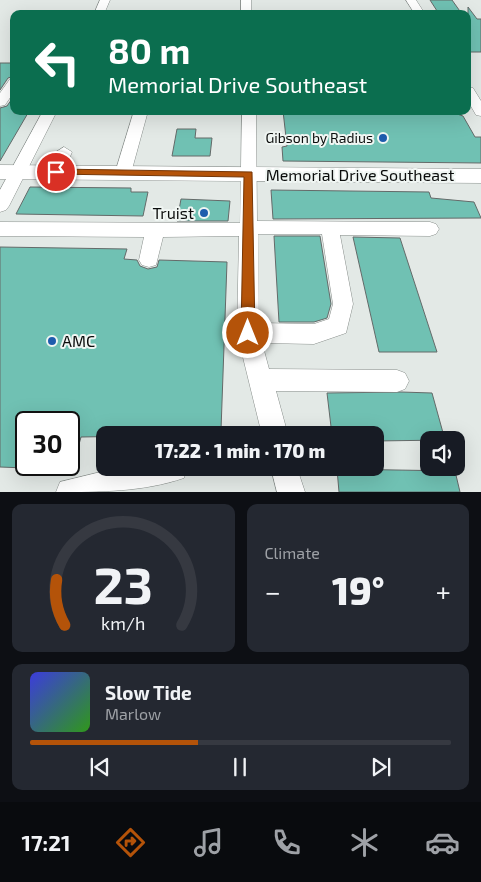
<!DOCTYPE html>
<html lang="en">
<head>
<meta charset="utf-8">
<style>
  :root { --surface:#171b24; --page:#242831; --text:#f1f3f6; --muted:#9ea1a6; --line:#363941; --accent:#b45309 }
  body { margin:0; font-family:"Exo 2",sans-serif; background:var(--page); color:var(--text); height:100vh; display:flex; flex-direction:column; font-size:19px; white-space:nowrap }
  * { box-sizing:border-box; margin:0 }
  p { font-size:16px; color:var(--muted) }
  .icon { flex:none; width:28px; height:28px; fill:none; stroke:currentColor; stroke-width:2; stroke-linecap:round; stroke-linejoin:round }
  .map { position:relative; height:492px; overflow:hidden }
  .drawer { display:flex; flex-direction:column; gap:12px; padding:12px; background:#0d0f14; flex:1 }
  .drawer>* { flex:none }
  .banner { position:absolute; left:10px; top:10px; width:461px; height:105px; border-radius:10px; box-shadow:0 5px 20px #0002; background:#0b6e4f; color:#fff; overflow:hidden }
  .tools { position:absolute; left:420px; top:431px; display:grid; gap:10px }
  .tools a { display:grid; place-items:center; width:45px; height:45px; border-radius:10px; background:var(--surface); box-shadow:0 5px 20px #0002; font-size:25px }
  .speed { position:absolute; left:15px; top:411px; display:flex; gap:10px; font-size:25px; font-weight:700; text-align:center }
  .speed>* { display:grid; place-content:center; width:65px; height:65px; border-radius:50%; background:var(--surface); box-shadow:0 5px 20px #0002; line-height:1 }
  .speed .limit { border:2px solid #111; border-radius:8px; background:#fff; color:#111 }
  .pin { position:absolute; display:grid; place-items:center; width:42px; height:42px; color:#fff; margin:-21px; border:2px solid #fff; border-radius:50%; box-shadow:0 1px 5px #0007 }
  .me { position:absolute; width:55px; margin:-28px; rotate:0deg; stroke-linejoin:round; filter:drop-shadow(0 0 4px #0008) }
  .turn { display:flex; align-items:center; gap:18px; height:105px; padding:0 15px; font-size:22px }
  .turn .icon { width:65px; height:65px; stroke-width:2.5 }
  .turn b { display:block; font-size:35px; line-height:42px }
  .big { font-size:38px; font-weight:800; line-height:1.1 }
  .drawer .tile { flex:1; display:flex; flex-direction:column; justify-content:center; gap:8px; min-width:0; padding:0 18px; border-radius:10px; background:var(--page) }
  .drawer .dial { align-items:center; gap:0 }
  .dial svg { height:130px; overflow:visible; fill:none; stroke:var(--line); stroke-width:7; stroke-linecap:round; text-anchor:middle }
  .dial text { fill:var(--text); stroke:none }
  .song { display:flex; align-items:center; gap:15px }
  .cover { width:60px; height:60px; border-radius:8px; background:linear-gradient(135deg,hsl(240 70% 55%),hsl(110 70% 35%)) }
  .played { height:5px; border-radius:2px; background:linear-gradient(90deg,var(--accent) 40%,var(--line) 40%) }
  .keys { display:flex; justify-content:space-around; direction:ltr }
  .heat { display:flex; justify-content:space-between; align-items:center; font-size:28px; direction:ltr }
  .drawer .tiles { flex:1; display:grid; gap:12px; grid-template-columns:1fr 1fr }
  .tile:last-child { grid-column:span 2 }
  .trip { position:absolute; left:96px; top:426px; width:288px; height:50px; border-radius:10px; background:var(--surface); box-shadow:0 5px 20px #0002; font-weight:800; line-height:50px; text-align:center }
  .tabs { display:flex; height:80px; justify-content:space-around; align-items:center; background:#090b0e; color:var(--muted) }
  .tabs .icon { width:35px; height:35px }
  .tabs .selected { color:var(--accent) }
  .tabs b { font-size:22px; color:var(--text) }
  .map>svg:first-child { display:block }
</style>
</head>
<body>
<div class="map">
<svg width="481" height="492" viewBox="0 0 481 492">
  <rect width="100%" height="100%" fill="#e3e9e6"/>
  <path fill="#70c1b3" stroke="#646a69" d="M430 0H452L462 14H439Z
    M468 7 477 19H481V52H468Z
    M0 63H14V76L8 78 0 90Z
    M14 96V113H28L0 161V108L7 106Z
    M283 111H418L419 114H457L463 116 475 137H481V163L283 161 282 147 287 146Z
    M177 129H196L195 138H212L210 156H172Z
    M30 187 131 188V192H148L143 216 16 214Z
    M271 190 429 192 431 198 474 202 481 218 273 219Z
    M181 199 230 201 228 221H177Z
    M274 236H320L331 304 327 318 314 322H279Z
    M353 237 400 238 437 352H379Z
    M0 247 127 249 124 259 137 260 140 266 148 269 157 267 159 260 227 262 221 430 201 435 81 437 74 463H69V422H26V468L0 467Z
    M401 392 432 393 445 440 375 441V435H332L327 393Z
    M337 469 455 471 460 492H339Z"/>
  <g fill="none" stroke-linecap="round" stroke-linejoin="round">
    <g stroke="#888e8b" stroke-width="1">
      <path id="minor" d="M100 0H110L104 14H94Z
        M241 0H251V14H241Z
        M406 0H416L425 14H415Z
        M14 78V92L5 105 0 106V93L10 79Z
        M468 87 473 88 481 101V116L476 115 468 101Z
        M43 111H57L9 206 6 210 0 212V190Z
        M134 111H148L131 173 129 177H117L115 173Z
        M242 111H256L257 221 430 222 436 224 439 229 436 234 430 236 340 235 353 304 346 333 314 344 262 343 269 369 397 370 405 373 409 381 405 389 397 392 276 391 288 435H262L237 333 239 236 163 237 156 265 149 267 142 265 139 260 144 237 0 236V222L240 223ZM258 234H322L333 304 329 319 314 324 259 323Z
        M64 147 72 152 62 176H50L48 172 56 152Z
        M117 468H187L184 478C143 492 100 492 56 492L60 482Z
        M271 468H297L305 492H277Z"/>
    </g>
    <g stroke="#888e8b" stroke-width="1">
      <path id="major" d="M0 165 481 169V183L0 179Z"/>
    </g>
    <use href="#minor" fill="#fff" fill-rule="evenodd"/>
    <use href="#major" fill="#fff" fill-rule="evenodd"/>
  </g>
  <path fill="#b45309" stroke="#753606" d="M56 169 252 172 255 333 253 337H243L241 333 244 177 52 174V170Z"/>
  <g fill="#1e5cad" stroke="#f0f6f3" stroke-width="2">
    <circle cx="383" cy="138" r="5"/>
    <circle cx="204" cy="213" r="5"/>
    <circle cx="52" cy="341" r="5"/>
  </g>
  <g text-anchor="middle" stroke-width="4" stroke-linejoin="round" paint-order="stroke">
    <g font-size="14" fill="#0b0d0c" stroke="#f0f6f3" text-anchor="end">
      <text x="373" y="143">Gibson by Radius</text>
    </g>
    <g font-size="16" fill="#0b0d0c" stroke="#f0f6f3">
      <text x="360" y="181">Memorial Drive Southeast</text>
    </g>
    <g font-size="16" fill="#0b0d0c" stroke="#f0f6f3" text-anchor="end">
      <text x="194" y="219">Truist</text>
      <text x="62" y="347" text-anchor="start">AMC</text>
    </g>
  </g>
</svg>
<div class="tools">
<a><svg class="icon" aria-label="sound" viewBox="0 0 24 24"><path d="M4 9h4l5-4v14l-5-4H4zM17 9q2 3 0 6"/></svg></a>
</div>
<div class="speed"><div class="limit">30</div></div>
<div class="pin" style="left:56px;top:172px;background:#d93025"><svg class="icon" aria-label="arrive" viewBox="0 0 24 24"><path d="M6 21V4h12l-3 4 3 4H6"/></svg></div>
<svg class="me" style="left:248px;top:333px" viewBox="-20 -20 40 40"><circle r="17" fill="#b45309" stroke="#fff" stroke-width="3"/><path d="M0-11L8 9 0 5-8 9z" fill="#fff"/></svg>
<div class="trip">17:22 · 1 min · 170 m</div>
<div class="banner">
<div class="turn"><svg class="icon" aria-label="left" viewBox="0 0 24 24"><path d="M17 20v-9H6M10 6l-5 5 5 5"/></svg><div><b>80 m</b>Memorial Drive Southeast</div></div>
</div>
</div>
<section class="drawer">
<div class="tiles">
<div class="tile dial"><svg viewBox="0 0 100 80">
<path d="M14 69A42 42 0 1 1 86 69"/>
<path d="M14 69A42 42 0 0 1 9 41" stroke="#b45309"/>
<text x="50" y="56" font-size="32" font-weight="700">23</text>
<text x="50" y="72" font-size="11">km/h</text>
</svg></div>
<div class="tile"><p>Climate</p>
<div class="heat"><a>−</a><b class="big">19°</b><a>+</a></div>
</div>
<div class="tile">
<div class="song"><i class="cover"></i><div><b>Slow Tide</b><p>Marlow</p></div></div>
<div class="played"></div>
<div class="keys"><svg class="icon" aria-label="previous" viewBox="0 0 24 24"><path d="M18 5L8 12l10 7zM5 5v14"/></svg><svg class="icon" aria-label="pause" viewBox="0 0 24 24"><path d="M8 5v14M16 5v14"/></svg><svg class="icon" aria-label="next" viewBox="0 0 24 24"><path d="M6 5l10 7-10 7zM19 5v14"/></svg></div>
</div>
</div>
</section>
<nav class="tabs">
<b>17:21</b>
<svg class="icon selected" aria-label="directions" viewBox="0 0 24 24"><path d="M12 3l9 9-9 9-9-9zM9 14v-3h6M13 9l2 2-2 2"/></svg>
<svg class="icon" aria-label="music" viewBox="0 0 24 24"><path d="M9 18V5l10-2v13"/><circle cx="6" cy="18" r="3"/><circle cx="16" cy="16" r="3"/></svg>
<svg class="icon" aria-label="phone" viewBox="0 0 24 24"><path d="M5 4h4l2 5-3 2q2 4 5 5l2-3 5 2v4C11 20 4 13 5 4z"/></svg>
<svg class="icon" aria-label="climate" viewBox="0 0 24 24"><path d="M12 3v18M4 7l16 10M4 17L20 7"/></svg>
<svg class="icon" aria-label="car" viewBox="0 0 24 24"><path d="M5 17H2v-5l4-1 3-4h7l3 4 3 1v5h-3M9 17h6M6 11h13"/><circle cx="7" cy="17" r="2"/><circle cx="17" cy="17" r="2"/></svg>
</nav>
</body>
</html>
